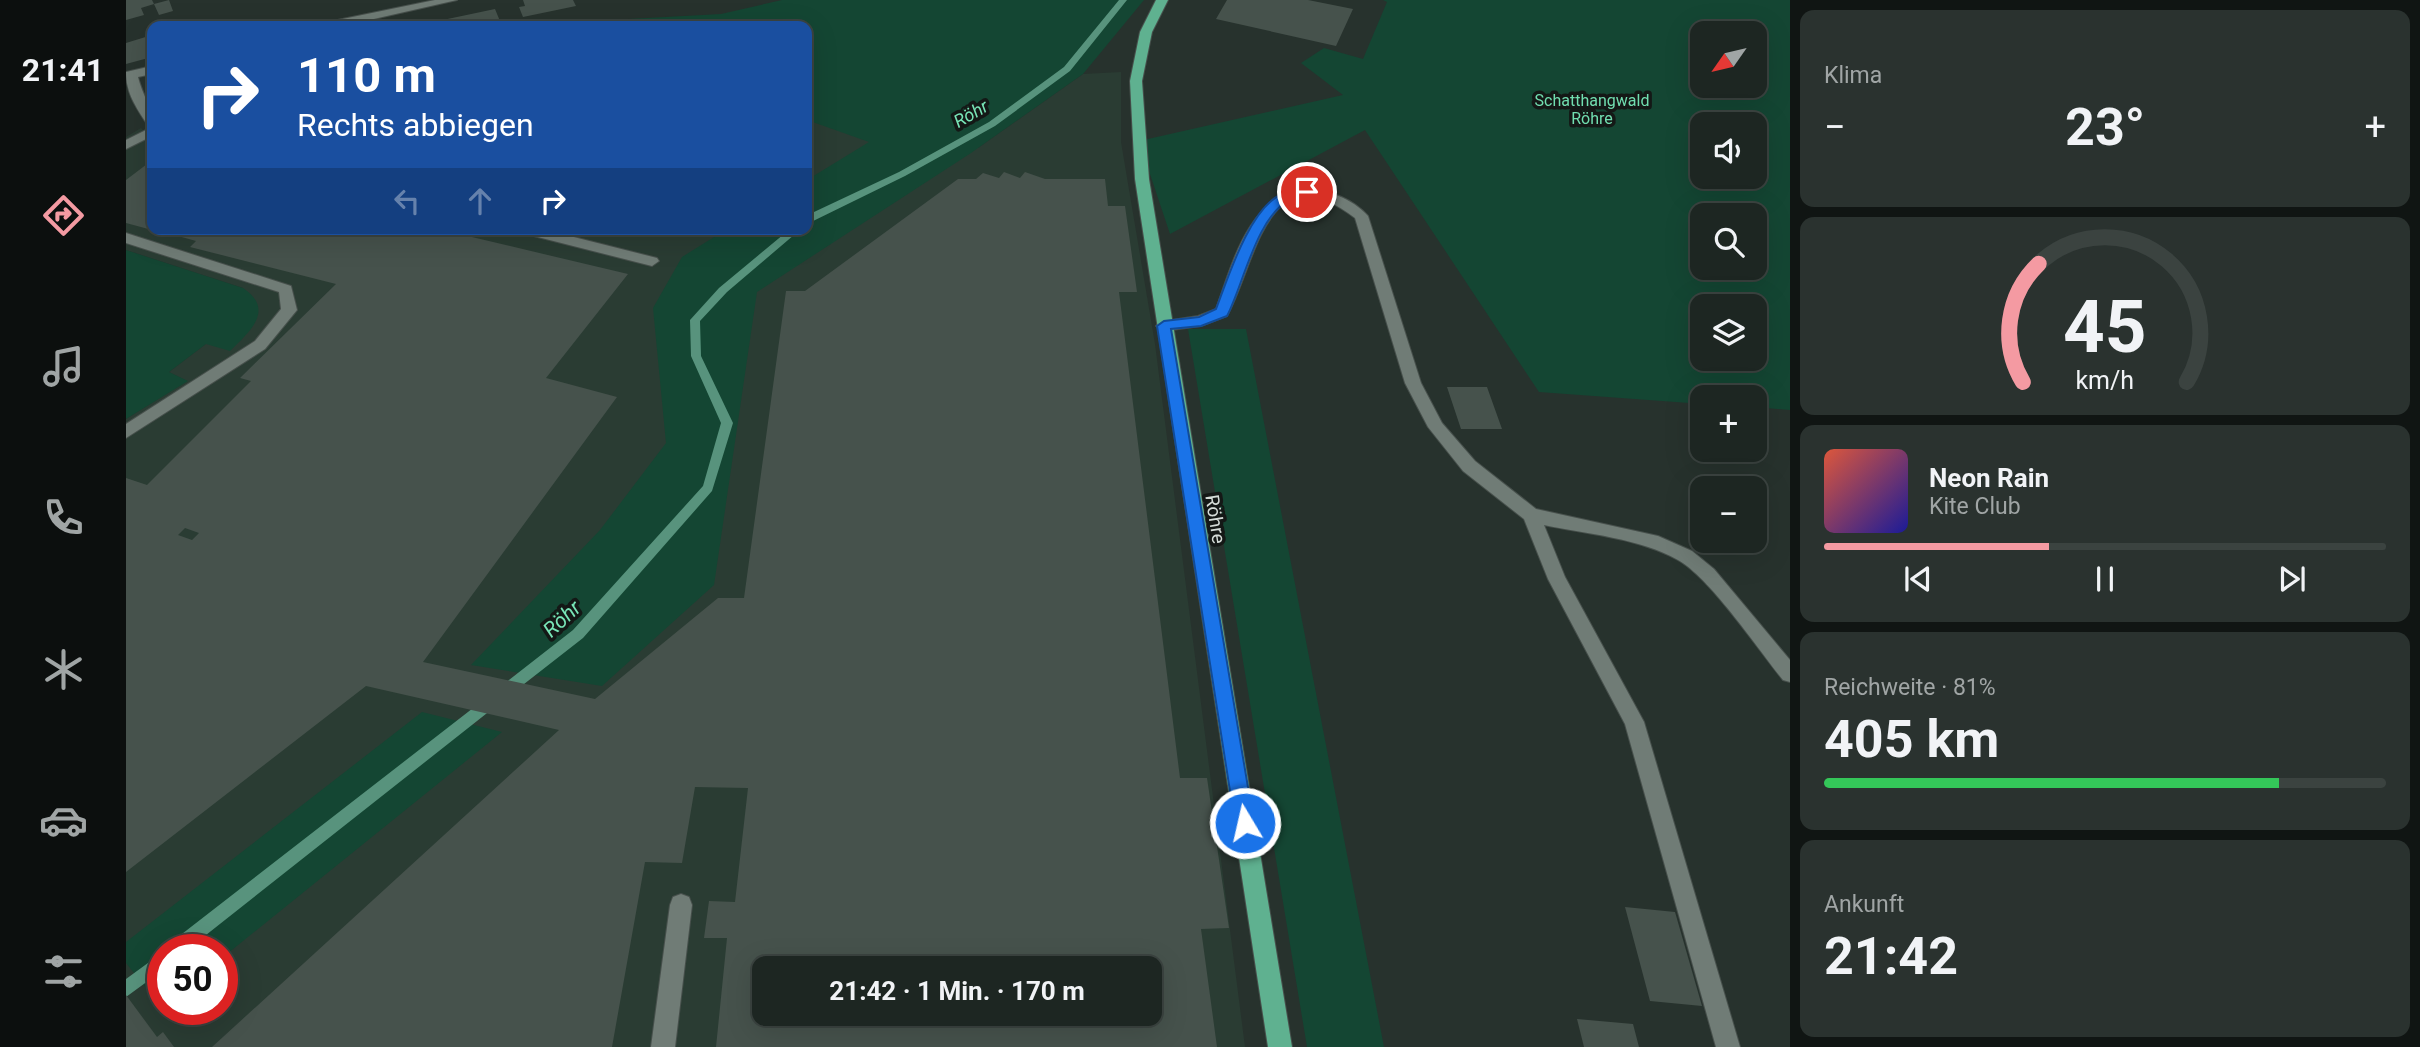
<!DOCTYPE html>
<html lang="de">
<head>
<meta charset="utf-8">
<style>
  :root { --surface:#1d2622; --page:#2a322f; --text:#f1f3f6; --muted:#a0a5a5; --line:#3b4340; --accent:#f49aa2 }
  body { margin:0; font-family:Roboto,sans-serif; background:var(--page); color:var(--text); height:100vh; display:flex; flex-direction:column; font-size:26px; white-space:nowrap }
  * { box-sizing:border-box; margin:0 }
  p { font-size:23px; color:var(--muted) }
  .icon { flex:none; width:38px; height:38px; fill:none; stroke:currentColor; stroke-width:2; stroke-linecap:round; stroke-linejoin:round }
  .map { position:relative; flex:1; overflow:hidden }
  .details { display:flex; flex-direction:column; gap:10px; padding:10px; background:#101513; width:630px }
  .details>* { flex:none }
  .hud { position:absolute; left:21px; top:21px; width:665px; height:214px; border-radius:14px; box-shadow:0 7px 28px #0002,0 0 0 2px var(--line); background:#1a4fa0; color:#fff; overflow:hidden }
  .needle { width:46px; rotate:236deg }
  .controls { position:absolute; left:1564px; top:21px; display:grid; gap:14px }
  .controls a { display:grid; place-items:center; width:77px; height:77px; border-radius:14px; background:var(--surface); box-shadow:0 7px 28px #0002,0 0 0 2px var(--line); font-size:35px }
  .speed { position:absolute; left:21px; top:934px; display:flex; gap:14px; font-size:35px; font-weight:700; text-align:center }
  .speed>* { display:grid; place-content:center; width:91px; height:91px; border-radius:50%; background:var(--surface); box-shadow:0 7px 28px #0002,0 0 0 2px var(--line); line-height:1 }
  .speed .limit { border:10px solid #d22; background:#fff; color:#111 }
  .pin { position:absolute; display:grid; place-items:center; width:60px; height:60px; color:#fff; margin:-30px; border:4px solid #fff; border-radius:50%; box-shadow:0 2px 7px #0007 }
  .me { position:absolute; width:77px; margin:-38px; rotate:351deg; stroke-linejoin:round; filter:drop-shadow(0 0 5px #0008) }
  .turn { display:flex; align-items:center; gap:24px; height:147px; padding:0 35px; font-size:32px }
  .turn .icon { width:91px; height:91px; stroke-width:2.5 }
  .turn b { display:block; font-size:49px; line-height:60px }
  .lanes { display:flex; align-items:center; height:66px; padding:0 35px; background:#0003; justify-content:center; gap:35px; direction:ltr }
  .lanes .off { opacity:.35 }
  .big { font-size:52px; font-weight:700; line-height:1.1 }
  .details .widget { flex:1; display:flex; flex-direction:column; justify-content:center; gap:10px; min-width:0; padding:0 24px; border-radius:14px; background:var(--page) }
  .details .dial { align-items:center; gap:0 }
  .dial svg { height:182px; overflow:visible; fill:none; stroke:var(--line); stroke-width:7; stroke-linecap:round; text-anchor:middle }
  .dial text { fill:var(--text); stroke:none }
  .song { display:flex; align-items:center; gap:21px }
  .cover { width:84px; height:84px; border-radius:10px; background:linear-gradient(135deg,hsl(10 70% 55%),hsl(240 70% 35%)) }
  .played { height:7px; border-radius:4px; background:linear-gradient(90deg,var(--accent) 40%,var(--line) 40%) }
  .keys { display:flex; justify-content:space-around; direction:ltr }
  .heat { display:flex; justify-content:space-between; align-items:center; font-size:38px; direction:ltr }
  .charge { height:10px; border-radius:5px; background:linear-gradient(90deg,#34c759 81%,var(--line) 0) }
  .trip { position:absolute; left:626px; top:956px; width:410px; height:70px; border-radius:14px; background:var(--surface); box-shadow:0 7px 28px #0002,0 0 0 2px var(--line); font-weight:700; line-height:70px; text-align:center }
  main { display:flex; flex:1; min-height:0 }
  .menu { display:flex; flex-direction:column; width:126px; justify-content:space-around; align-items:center; background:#0c0f0e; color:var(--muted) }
  .menu .icon { width:49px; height:49px }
  .menu .selected { color:var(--accent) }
  .menu b { font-size:32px; color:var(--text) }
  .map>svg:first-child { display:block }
</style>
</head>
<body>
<main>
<nav class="menu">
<b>21:41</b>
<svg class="icon selected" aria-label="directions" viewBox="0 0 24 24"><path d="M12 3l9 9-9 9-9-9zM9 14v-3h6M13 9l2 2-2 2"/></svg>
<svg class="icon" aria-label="music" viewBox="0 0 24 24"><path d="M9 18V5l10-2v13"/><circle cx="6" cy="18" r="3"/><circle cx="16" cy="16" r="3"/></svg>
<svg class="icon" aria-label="phone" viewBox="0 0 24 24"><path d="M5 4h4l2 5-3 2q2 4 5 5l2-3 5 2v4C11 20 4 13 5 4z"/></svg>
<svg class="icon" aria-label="climate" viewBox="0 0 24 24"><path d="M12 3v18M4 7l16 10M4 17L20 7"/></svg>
<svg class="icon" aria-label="car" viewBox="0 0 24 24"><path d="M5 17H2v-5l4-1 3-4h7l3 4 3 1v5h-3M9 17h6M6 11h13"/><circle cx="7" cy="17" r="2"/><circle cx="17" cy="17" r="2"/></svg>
<svg class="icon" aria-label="filters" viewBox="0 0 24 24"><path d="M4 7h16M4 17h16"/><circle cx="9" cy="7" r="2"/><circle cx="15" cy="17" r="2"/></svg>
</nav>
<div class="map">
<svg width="1664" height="1047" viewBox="0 0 1664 1047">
  <rect width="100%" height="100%" fill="#27322d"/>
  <path fill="#2a3c33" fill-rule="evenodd" d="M995 72V142L1029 344 1119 1047H0V419L61 381 43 372 81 343 117 288 0 250V137L15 128 26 140V229H681V106L852 148 957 74ZM37 950H96V1010H37ZM639 968H1024V1013H639Z"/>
  <path fill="#144633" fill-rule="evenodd" d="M656 0H1018L957 74 845 153 631 292 588 585 476 686 345 665 474 530 540 443 527 308 556 257 601 229H681V180L743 142 681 120V26H476L484 20 595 14Z
    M1257 0H1664V410L1629 407V397H1577V404L1413 392 1239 130 1044 234 1013 141 1217 95 1175 63 1198 48 1237 59 1261 2ZM1577 33H1629V86H1577ZM1577 124H1629V177H1577ZM1577 215H1629V268H1577ZM1577 306H1629V359H1577Z
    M0 250 117 288C150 310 123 332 104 351L80 344 43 372 62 381 0 419Z
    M1062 329H1120L1258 1047H1181Z
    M296 712 376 732 96 958V950H37L35 1007 0 963V942Z"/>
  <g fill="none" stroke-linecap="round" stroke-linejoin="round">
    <path fill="#58937d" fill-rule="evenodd" d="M993 0H1001L944 71 869 126 779 176 681 224V217L688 212 773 172 863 122 938 67Z
      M664 229H675L601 292 574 321 575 356 607 423 586 491 457 638 384 695 379 697 374 695 372 691 374 687 447 630 577 486 595 423 565 356 564 320 593 288Z
      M365 696 370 698 372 702 370 706 61 950H41L43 944 360 698Z
      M37 952V970L0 997V979Z"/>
  </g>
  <path fill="#46524c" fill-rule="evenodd" d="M0 0H26L28 4 15 8 18 15 0 20Z
    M43 0 47 11 33 15 28 4Z
    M397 0H447L450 6 397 17 393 7 399 6Z
    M1101 0H1182L1227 9 1210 46 1090 19Z
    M369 9 376 26H293V25Z
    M26 35V57L0 64V43Z
    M25 161H26V230L0 223V180Z
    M878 172 894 178 899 172 919 179H979L982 206H999L1011 292H993L1054 778H1081L1103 928 1075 929 1091 1047H590L601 938H578L583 901 609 902 622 788 569 787 556 863 519 862 486 1047H86L433 730 240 686 0 872V478L21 485 125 381 114 378 210 284 64 247 70 241 27 229H312L502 274 420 378 491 397 297 662 469 699 592 598H618L660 291H679L832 179H850L857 173 873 178ZM59 528 73 533 66 540 52 535ZM639 968H1024V1013H639Z
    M1321 387H1361L1376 429H1335Z
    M1499 907 1549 912 1576 1006 1524 1001Z
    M0 995 31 1037 37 1032 48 1047H0Z
    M1451 1019 1507 1024 1513 1047H1458Z"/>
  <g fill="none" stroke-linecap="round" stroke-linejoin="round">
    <g stroke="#47504c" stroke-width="2">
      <path id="minor" d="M309 0H331L217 26H196L202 22Z
        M26 66V74L12 77C16 94 27 109 26 125L21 124C10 107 0 93 0 72Z
        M26 127V136L0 149V140Z
        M1178 188C1201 190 1226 198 1242 216L1295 383 1316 423 1349 461 1410 509 1532 536 1566 551 1588 569 1664 660V682L1657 680C1632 649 1584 578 1552 560 1513 538 1461 534 1418 525L1439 577 1518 722 1614 1047H1590L1499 724 1422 579 1398 519 1337 471 1302 427 1279 383 1229 218C1140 150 1131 261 1101 316L1075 326 1038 331 1030 326 1033 322 1072 316 1090 309C1107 262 1122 198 1178 188Z
        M390 229H416L531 258 533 261 526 266 392 232Z
        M0 233 165 286 171 310 139 349 0 438V424L129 341 155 309 153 292 0 243Z
        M555 894 563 897 566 905 549 1047H525L544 905 547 897Z"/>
    </g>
    <g stroke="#47504c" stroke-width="2">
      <path id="major" d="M1030 0H1042L1026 32 1016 81 1023 179 1166 1047H1142L1009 179 1004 81 1014 32Z"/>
    </g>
    <use href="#minor" fill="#707c76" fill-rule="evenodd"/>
    <use href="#major" fill="#5fb190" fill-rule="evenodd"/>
  </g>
  <path fill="#1a73e8" stroke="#114b97" stroke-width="2" d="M1181 188 1186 189V195C1179 197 1171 197 1164 200 1131 215 1117 286 1101 316L1075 326 1045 329 1128 823 1126 829 1119 832 1112 829 1109 823 1031 326 1038 321 1073 317 1090 309C1102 278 1123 210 1154 195 1162 191 1173 190 1181 188Z"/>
  <g text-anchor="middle" stroke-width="7" stroke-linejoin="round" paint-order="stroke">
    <g font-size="16" fill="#71deb0" stroke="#141816">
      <text x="1466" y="106">Schatthangwald<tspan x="1466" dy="18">Röhre</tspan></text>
    </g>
    <g font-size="18" font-style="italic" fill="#78e5b7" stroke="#141816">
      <text transform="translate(845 114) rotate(-30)" y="6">Röhr</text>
    </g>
    <g font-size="19" fill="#d5dcd8" stroke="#141816">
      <text transform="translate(1090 519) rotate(81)" y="7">Röhre</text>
    </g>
    <g font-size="21" font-style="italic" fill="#78e5b7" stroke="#141816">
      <text transform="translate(436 619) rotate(-43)" y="7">Röhr</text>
    </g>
  </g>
</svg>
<div class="controls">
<a><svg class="needle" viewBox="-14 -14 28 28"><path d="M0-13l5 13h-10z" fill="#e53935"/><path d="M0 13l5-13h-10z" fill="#a0a5a5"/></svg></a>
<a><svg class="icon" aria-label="sound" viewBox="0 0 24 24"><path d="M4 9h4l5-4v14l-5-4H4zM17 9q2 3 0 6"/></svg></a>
<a><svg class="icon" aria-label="search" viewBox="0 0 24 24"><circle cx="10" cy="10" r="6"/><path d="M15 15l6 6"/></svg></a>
<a><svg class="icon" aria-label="layers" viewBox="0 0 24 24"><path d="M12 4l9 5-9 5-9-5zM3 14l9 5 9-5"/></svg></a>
<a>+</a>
<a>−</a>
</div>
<div class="speed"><div class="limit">50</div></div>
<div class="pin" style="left:1181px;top:192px;background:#d93025"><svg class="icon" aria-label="arrive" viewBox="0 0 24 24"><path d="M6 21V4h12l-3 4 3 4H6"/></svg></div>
<svg class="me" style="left:1119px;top:823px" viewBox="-20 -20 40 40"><circle r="17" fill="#1a73e8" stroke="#fff" stroke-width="3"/><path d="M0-11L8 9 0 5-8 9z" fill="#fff"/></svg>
<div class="trip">21:42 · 1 Min. · 170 m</div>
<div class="hud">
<div class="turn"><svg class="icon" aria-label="right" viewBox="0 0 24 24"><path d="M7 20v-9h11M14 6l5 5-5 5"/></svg><div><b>110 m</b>Rechts abbiegen</div></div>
<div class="lanes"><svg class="icon off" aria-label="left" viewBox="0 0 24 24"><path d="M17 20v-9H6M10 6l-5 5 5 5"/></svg><svg class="icon off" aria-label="ahead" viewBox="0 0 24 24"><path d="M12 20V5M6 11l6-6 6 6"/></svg><svg class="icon" aria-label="right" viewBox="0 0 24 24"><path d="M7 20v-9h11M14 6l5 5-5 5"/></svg></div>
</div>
</div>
<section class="details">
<div class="widget"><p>Klima</p>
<div class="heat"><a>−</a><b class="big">23°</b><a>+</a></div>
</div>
<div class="widget dial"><svg viewBox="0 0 100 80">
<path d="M14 69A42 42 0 1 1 86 69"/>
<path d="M14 69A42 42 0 0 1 21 17" stroke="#f49aa2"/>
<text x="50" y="56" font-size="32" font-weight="700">45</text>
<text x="50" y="72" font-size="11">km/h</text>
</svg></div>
<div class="widget">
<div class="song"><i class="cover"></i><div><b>Neon Rain</b><p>Kite Club</p></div></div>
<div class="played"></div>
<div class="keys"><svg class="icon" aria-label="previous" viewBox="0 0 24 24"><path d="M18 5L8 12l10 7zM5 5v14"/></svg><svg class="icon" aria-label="pause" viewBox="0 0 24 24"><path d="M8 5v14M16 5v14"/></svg><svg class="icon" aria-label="next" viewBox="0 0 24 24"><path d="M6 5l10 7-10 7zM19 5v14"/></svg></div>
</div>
<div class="widget"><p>Reichweite · 81%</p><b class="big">405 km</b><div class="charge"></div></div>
<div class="widget"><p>Ankunft</p><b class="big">21:42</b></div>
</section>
</main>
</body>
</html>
